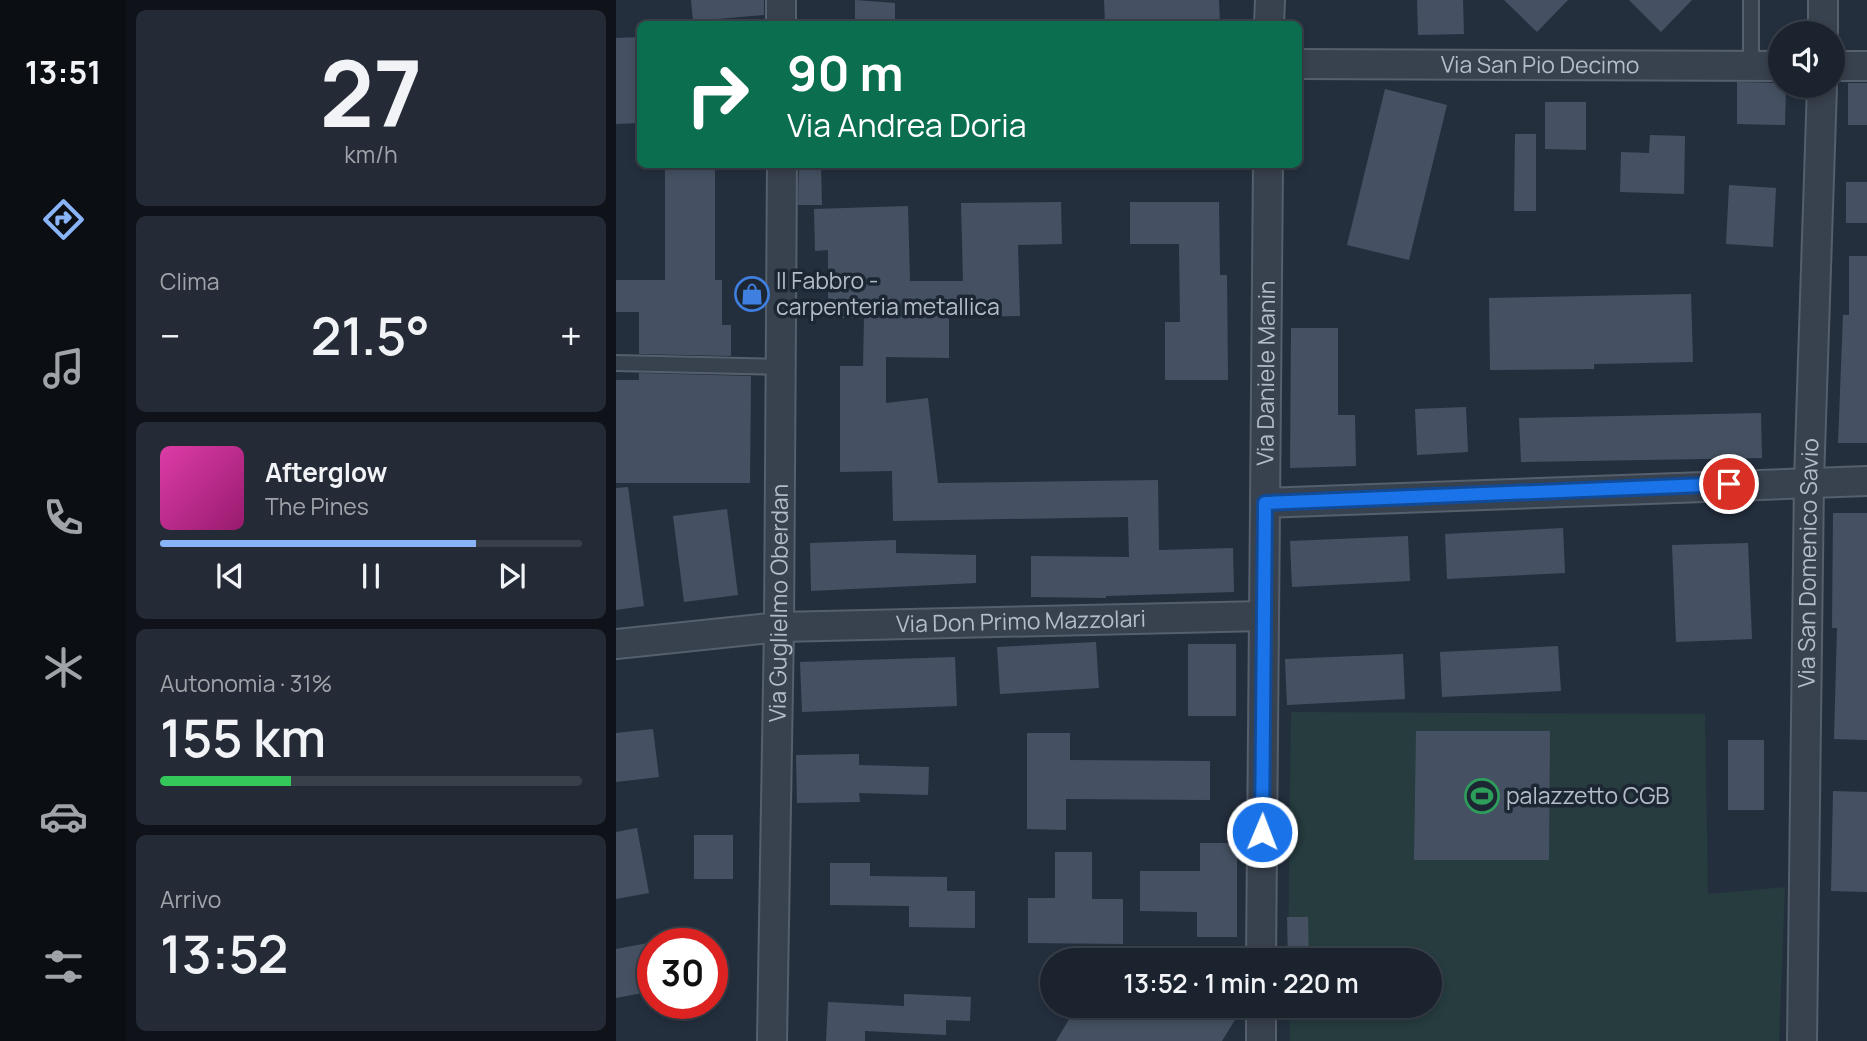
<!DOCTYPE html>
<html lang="it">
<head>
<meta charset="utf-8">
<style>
  :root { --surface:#1b232e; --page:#242b36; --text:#f1f3f6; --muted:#a0a4aa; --line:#39404a; --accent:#8ab4f8 }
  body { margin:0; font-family:Manrope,sans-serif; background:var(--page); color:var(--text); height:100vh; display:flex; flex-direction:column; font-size:26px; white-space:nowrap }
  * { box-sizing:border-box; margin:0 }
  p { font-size:23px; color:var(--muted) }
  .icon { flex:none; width:38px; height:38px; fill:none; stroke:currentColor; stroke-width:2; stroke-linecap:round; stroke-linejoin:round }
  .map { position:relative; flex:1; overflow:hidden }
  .details { display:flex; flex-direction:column; gap:10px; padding:10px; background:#0f1319; width:490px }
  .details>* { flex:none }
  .hud { position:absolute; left:21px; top:21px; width:665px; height:147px; border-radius:10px; box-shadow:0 4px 10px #0003,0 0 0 2px var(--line); background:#0b6e4f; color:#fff; overflow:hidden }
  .controls { position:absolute; left:1152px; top:21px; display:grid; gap:14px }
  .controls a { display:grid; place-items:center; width:77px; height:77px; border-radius:50%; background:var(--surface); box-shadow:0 4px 10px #0003,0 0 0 2px var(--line); font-size:35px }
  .speed { position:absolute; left:21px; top:928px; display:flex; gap:14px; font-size:35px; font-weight:700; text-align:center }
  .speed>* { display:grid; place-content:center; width:91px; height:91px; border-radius:50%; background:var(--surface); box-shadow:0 4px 10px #0003,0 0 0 2px var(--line); line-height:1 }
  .speed .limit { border:10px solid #d22; background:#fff; color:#111 }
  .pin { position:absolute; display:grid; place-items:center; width:60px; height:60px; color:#fff; margin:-30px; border:4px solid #fff; border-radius:50%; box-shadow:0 2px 7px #0007 }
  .me { position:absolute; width:77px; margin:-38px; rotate:1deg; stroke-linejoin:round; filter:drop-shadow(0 0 5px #0008) }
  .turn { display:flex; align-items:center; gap:24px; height:147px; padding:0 35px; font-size:32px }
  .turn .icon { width:91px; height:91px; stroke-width:2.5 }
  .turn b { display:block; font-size:49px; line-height:60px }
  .big { font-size:52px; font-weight:600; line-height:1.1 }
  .details .card { flex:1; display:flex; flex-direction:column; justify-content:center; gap:10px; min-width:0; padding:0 24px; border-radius:10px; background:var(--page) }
  .details .dial { align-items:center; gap:0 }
  .dial b { font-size:91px; line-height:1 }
  .song { display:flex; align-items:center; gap:21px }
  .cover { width:84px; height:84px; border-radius:10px; background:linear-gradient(135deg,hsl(320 70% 55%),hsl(320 70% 35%)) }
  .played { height:7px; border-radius:4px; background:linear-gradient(90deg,var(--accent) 75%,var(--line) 75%) }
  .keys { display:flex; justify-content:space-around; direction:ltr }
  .heat { display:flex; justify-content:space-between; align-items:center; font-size:38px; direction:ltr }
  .charge { height:10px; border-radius:5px; background:linear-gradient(90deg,#34c759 31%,var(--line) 0) }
  .trip { position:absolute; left:424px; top:948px; width:402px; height:70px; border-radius:35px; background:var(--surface); box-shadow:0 4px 10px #0003,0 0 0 2px var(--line); font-weight:600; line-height:70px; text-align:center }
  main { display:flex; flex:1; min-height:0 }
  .dock { display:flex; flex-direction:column; width:126px; justify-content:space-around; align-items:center; background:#0b0e12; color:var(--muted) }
  .dock .icon { width:49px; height:49px }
  .dock .on { color:var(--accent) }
  .dock b { font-size:32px; color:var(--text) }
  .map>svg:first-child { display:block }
</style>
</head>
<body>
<main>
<nav class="dock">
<b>13:51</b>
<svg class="icon on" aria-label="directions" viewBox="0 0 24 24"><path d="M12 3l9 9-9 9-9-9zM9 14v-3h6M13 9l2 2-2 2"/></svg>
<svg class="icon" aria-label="music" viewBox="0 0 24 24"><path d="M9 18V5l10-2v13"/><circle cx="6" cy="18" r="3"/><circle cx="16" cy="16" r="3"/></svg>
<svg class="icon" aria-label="phone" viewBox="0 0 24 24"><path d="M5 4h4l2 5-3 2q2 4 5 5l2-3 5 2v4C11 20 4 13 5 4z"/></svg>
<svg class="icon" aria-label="climate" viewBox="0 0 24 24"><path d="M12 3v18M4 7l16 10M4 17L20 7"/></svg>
<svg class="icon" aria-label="car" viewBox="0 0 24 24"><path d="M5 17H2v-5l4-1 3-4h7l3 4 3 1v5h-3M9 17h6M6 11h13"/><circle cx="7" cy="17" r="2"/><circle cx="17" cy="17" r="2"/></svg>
<svg class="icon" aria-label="filters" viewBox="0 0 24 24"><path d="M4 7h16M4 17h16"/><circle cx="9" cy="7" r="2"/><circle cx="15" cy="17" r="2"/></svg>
</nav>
<section class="details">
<div class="card dial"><b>27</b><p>km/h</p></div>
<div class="card"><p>Clima</p>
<div class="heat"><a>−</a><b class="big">21.5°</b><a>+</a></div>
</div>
<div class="card">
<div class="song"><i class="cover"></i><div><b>Afterglow</b><p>The Pines</p></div></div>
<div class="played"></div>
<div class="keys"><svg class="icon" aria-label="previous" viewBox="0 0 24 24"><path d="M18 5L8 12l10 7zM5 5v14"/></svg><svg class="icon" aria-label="pause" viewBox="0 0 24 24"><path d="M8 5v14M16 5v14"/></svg><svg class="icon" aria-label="next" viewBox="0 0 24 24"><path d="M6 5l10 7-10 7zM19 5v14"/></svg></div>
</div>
<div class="card"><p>Autonomia · 31%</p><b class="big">155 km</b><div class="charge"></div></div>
<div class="card"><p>Arrivo</p><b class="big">13:52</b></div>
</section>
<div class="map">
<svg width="1251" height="1041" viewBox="0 0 1251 1041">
  <rect width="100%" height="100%" fill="#242f3e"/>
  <path fill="#263c3f" d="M675 712 1089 714 1092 894 1169 887 1163 1041H674L673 1006H814V961H672Z"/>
  <path fill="#455162" d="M75 0H148V15L77 21Z
    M239 0 279 3V24H239Z
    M488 0H603L604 24H489Z
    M801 0H847L848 34 802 35Z
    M888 0H952L921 32Z
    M1013 0H1076L1045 32Z
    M24 37V123L0 124V38Z
    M1121 82 1164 83V86H1170L1169 125 1121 124Z
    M1232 83H1251V125H1232Z
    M769 89 831 105 793 260 731 245Z
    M929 102H970V150L929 149Z
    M899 134H920V211H898Z
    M1034 135 1069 136 1068 194 1004 192 1005 152 1033 153Z
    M49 164H99V280H106V325H115V356L23 354V312H0V280H49Z
    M183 164H205L206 205H182Z
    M1230 182H1251V223H1230Z
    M1113 185 1160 188 1157 247 1110 244Z
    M445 202 446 244 402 245 404 316 333 317V358L270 357V403L312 398 322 483 542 480 543 550 617 548 618 592 490 596V598L415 597V556L513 557 512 517 277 521 276 471 224 472V366H247L248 318H212V250L199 251 198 209 292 206 294 281H347L345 203Z
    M514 202H603L604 275H611L612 380H549V322H564L563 244H514Z
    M1233 256H1251V443H1222L1227 315H1233Z
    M1075 294 1077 362 978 364V369L874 370 873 298Z
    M675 328H722V415H739L740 466 674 468Z
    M23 373 135 376 134 483H0V380H23Z
    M850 407 852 452 801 455 799 409Z
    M1145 413 1146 458 905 462 903 418Z
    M12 487 28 606 0 610V488Z
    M111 509 122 595 68 602 57 516Z
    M1217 513H1251V740L1218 739 1221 628H1216Z
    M947 528 949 573 831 579 829 534Z
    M792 536 794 581 676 587 674 541Z
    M280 540V553L360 555V583L195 591 194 543Z
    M1132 543 1136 639 1060 642 1056 545Z
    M480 642 483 688 384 694 381 647Z
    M572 644H620V716H572Z
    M942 646 945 691 826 697 824 652Z
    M787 654 789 699 671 705 669 659Z
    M339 657 341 706 186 712 184 662Z
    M37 729 43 777 0 782V733Z
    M800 731H934L933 860H798Z
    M411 733H454V760L594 761V800L450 799V830L411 829Z
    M1112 740H1148V810H1112Z
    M243 754V765L313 767 312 795 243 793 244 802 181 803 180 755Z
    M1217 791 1251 792V892L1215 891Z
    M21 828 33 893 0 899V832Z
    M78 835H117V879H78Z
    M584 843H621V937H581V912L524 911V871H584Z
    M439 852H476V899H507V944L412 943V898H439Z
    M214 863H254V876L331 877V891H359V928L293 927V906L214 905Z
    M671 917H692L693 961H672Z
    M37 942V991L0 998V949Z
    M288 994 355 997 354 1021 330 1020V1035L249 1031V1041H210L212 1002 288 1006Z
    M461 1006H520L539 1018 546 1006H597L619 1020 606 1041H440Z"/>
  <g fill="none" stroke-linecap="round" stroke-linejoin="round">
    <g stroke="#565f6c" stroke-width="18">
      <path id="lane" d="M1135 0V66
        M0 363 166 367"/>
    </g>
    <g stroke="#565f6c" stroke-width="32">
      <g id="street">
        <path d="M165 0V24"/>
        <path d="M653 24 654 0"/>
        <path d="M1207 33V0"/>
        <path id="s1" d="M682 64 1164 66"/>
        <path d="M1216 66H1251"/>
        <path d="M649 503 1251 481"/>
        <path id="s2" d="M0 644 163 627 648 616"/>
        <path id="s3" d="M645 961 652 164"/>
        <path id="s4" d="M156 1041 163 627 166 164"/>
        <path d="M645 1041V1006"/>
        <path id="s5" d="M1186 1041 1193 481 1206 86"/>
      </g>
    </g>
    <use href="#lane" stroke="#38414e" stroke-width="14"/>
    <use href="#street" stroke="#38414e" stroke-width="28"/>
  </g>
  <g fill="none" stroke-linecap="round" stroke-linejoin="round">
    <g stroke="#114b97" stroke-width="18">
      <path id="route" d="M646 832 649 503 1113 484"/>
    </g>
    <use href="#route" stroke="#1a73e8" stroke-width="12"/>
  </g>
  <defs>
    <g id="shop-ring" transform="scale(1.75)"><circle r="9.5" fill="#1d2633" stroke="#3f7fe0" stroke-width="1.5"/><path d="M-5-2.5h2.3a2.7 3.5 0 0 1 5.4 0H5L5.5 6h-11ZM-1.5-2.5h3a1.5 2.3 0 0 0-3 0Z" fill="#3f7fe0"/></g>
    <g id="stadium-ring" transform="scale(1.75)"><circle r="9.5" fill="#1d2633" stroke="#2e9e5b" stroke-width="1.5"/><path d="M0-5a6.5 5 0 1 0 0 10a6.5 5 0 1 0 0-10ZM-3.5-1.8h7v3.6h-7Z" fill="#2e9e5b"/></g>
  </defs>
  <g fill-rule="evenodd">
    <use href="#shop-ring" x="136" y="294"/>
    <use href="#stadium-ring" x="866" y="796"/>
  </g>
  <g text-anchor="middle" stroke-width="7" stroke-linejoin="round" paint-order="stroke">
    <g font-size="23" fill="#b4bcc9" stroke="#1d2633">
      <text dy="8" stroke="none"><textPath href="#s1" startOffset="242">Via San Pio Decimo</textPath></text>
      <text dy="8" stroke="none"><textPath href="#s3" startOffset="588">Via Daniele Manin</textPath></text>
      <text dy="8" stroke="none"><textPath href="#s5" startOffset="478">Via San Domenico Savio</textPath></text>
      <text dy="8" stroke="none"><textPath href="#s4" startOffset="438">Via Guglielmo Oberdan</textPath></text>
      <text dy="8" stroke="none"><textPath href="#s2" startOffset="406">Via Don Primo Mazzolari</textPath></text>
    </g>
    <g font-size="23" fill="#b4bcc9" stroke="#1d2633" text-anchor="start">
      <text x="160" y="289">Il Fabbro -<tspan x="160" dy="26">carpenteria metallica</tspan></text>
      <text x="890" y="804">palazzetto CGB</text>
    </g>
  </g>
</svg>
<div class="controls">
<a><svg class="icon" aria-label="sound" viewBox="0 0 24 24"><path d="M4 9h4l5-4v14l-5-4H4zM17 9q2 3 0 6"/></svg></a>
</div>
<div class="speed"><div class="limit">30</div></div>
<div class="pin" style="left:1113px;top:484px;background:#d93025"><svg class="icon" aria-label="arrive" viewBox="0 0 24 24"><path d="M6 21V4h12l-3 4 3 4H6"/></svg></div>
<svg class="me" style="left:646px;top:832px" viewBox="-20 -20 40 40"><circle r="17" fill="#1a73e8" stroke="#fff" stroke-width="3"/><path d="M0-11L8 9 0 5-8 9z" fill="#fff"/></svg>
<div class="trip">13:52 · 1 min · 220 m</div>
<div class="hud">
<div class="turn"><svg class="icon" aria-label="right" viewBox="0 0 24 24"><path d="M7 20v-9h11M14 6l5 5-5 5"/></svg><div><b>90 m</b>Via Andrea Doria</div></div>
</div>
</div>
</main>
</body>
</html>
